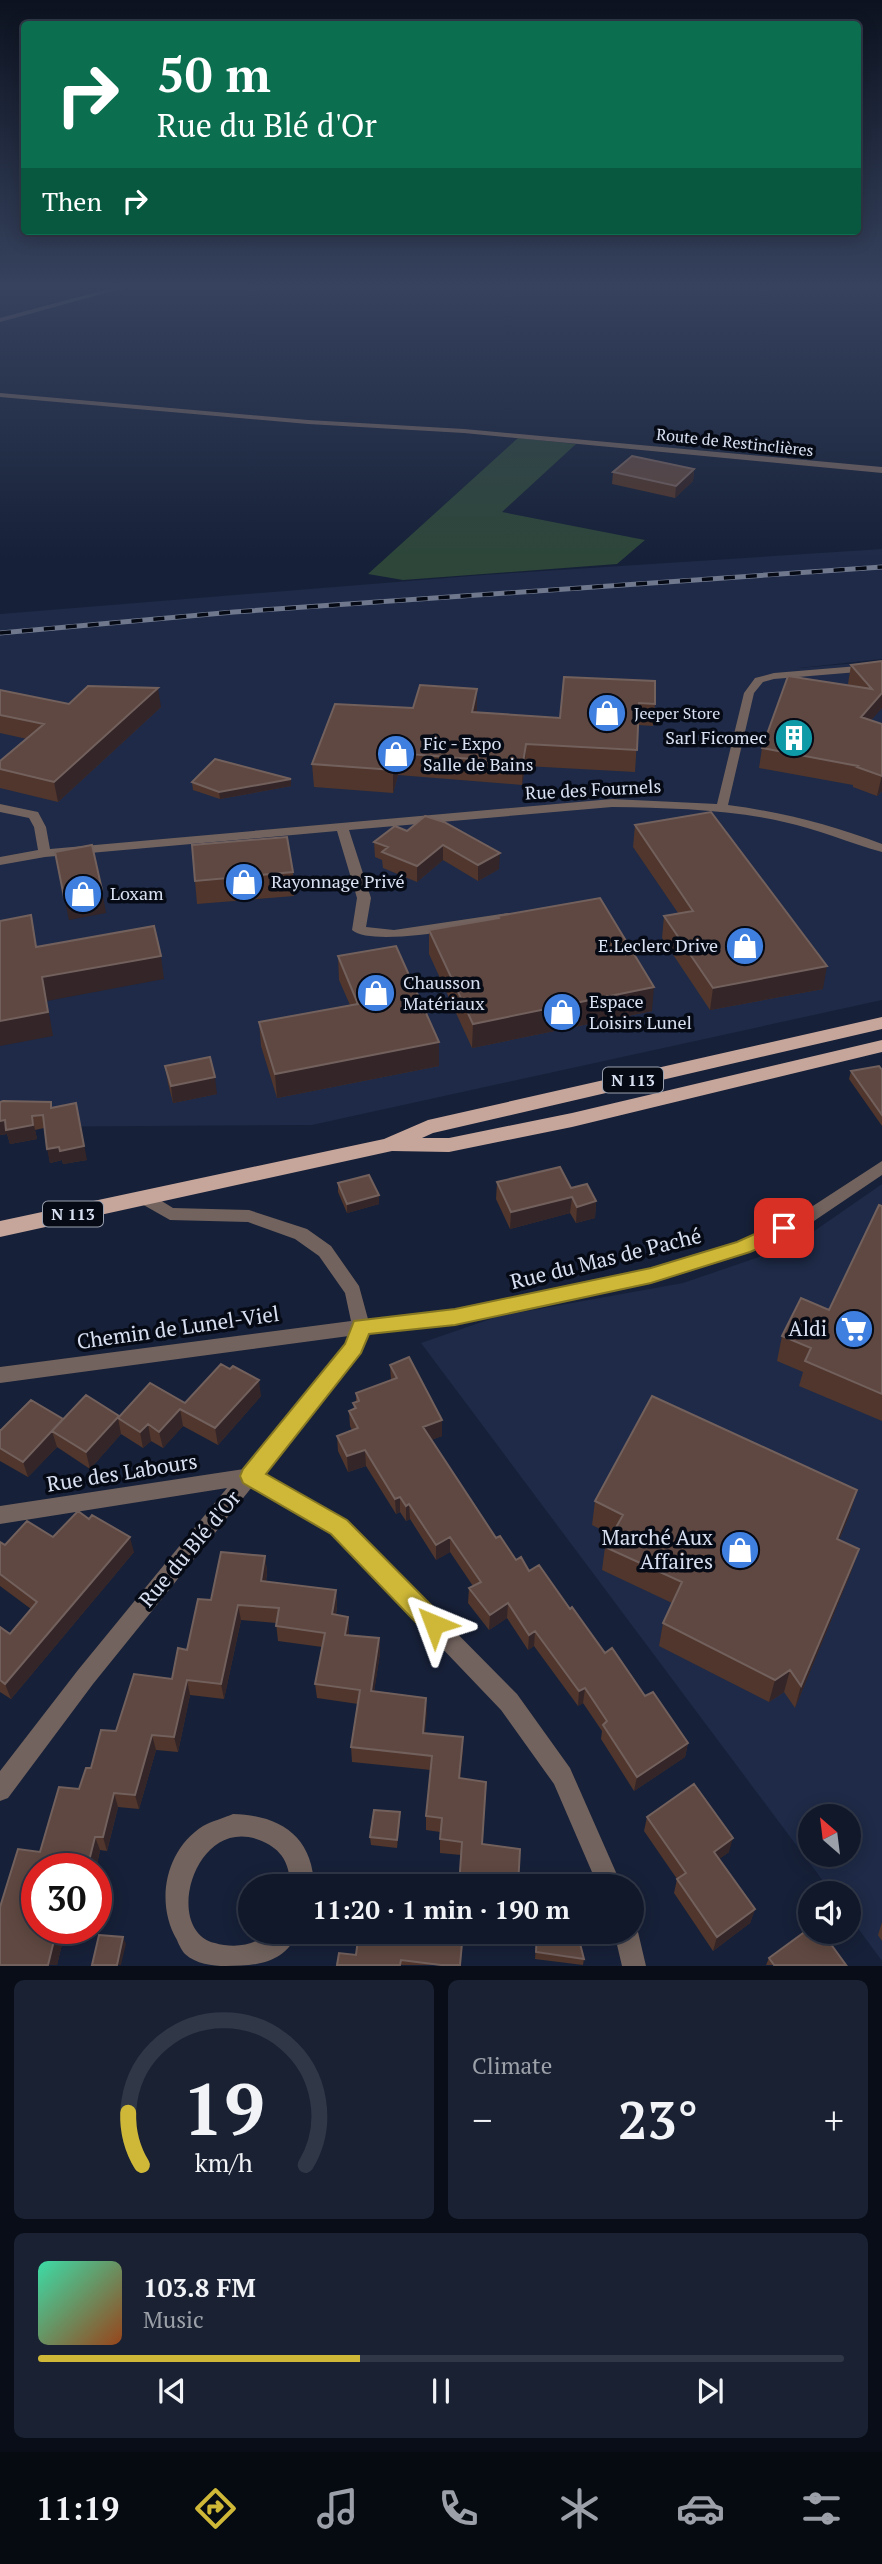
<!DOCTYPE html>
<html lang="en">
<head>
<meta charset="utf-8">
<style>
  :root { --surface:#10182a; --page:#192132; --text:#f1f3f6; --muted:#9ca0a8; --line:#303747; --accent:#cfb837 }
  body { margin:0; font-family:"PT Serif",serif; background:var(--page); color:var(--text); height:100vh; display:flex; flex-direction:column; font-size:26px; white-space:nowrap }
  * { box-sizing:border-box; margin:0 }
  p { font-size:23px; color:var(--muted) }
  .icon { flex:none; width:38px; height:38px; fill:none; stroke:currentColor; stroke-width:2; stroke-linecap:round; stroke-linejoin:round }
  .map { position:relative; height:1966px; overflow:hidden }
  .sheet { display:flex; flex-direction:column; gap:14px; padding:14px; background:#090d17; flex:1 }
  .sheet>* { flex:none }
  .top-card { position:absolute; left:21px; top:21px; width:840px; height:214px; border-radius:7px; box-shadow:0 4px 18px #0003,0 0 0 2px var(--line); background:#0b6e4f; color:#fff; overflow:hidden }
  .needle { width:46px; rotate:332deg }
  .tools { position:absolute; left:798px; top:1804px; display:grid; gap:14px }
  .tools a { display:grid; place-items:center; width:63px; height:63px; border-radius:50%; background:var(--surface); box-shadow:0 4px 18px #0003,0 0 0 2px var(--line); font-size:35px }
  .speed { position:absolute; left:21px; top:1853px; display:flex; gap:14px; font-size:35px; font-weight:700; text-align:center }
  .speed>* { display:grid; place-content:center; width:91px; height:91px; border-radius:50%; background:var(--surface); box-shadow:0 4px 18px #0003,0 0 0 2px var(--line); line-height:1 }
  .speed .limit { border:10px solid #d22; background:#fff; color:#111 }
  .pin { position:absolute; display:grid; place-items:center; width:60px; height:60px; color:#fff; margin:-30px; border-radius:14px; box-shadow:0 4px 10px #0006 }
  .me { position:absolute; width:77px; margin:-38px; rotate:316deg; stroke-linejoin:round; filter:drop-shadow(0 0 5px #0008) }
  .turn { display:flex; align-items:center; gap:24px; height:147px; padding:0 21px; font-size:32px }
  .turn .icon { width:91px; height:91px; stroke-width:2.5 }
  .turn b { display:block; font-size:49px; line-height:60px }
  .then { display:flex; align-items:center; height:66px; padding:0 21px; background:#0003; gap:14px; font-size:26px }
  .big { font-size:52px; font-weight:700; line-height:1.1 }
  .sheet .card { flex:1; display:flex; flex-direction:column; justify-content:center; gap:10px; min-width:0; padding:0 24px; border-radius:10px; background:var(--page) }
  .sheet .dial { align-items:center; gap:0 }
  .dial svg { height:182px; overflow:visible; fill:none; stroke:var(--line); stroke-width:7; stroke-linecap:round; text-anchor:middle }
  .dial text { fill:var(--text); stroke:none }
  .song { display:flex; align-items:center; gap:21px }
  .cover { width:84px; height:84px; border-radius:10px; background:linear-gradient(135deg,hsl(160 70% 55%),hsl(20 70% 35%)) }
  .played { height:7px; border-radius:4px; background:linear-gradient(90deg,var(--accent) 40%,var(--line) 40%) }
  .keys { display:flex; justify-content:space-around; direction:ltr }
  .heat { display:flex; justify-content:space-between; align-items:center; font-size:38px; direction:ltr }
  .sheet .tiles { flex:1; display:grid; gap:14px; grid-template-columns:1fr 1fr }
  .card:last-child { grid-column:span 2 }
  .trip { position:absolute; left:238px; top:1874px; width:406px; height:70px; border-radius:35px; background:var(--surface); box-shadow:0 4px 18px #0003,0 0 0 2px var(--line); font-weight:700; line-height:70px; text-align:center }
  .tabs { display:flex; height:112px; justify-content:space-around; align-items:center; background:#060a11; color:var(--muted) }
  .tabs .icon { width:49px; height:49px }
  .tabs .on { color:var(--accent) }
  .tabs b { font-size:32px; color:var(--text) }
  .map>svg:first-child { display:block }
</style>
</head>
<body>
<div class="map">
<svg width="882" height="1966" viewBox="0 0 882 1966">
  <rect width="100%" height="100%" fill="#162038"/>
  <path fill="#1e2a47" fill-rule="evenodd" d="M882 549V659L799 668 882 661V1000L312 1125 0 1127V614L483 575Z
    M882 1184V1961L849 1916V1894L832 1893 421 1343 499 1316 683 1283 794 1245ZM810 1816H849V1855H810Z"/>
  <path fill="#2d4639" d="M518 438 576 444 502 512 645 540 617 564 403 580 368 574Z"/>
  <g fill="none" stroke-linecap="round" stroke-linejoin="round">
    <path fill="#72635e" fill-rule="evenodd" d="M882 664V670L774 679 763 682 754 693 728 805C782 812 832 825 882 844V852C849 843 818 829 784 822 728 809 669 808 612 807L349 830 371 898 366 927 394 930 508 913 515 917 508 921C478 926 373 948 352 930L357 898 337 831 45 857 0 865V857L38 850 34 827 29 818 0 812V804L38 812 46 827 50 849 612 799 717 804 744 693 755 678 774 673Z
      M882 1161V1175L811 1223 749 1252 651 1283 455 1324 368 1333 360 1353 263 1473 346 1521 517 1694 570 1768 622 1886H598L554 1784 501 1710 332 1533 252 1487 93 1684 8 1798 0 1801V1771L78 1670 227 1488 0 1524V1506L244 1469 346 1345 349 1336 0 1383V1367L351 1321 345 1293 319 1256 295 1239 248 1222 170 1220 140 1203 138 1199 140 1195 146 1193 152 1195 173 1208 249 1210 307 1229 331 1246 359 1286 368 1319 455 1310 651 1269 737 1242 799 1215Z
      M233 1814C279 1815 313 1836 314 1886H290C290 1867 284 1852 266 1843 197 1807 160 1930 215 1943 228 1947 246 1947 258 1940 262 1938 266 1933 271 1932 279 1930 290 1932 298 1932 285 1964 255 1966 226 1966 212 1966 196 1964 185 1954 182 1951 179 1945 177 1940 155 1903 165 1850 203 1826 212 1821 224 1818 233 1814Z
      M632 1922 638 1932 646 1966H622L614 1932H632Z"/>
    <path fill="#72635e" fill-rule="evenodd" d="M123 285H134L0 322V318Z
      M0 393 308 420 464 429 882 467V473L464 433 308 424 0 397Z"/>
    <path fill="#c6a59a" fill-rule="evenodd" d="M882 1017V1029L433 1133 422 1138H449L572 1113 882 1040V1052L572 1127 449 1152 392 1151 0 1237V1221L384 1139 428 1120Z"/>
    <g stroke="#6f788d" stroke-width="5">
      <path id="rail" d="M0 633 234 612 882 567"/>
    </g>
    <use href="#rail" stroke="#060a15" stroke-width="3.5" stroke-dasharray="11" stroke-linecap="butt"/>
  </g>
  <path fill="#50362c" d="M694 469 693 481 675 498 612 484 613 472Z
    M882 661V708L871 720 882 724V791L877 796 853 787V785L759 768 762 748 850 686 848 684 851 665Z
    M564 677 655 704 653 726 638 725 635 772 525 766 522 785 398 775 393 793 314 787 312 764 477 712 560 718Z
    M0 690 69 704 161 707 58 802 0 788V761L27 739 0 733Z
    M192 782 291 786 220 799 193 790Z
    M425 816 499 869 478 881 443 860 417 882 383 868 382 860 375 857 374 842 407 831Z
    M635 825 823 989 710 1010 662 938 664 916 678 913 633 847Z
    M293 872 294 896 197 904 195 881Z
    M498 916 652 1011 472 1048 429 954V930L498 918Z
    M338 956 439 1066 277 1098 261 1046 259 1022 350 1005 339 980Z
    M165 1066 217 1094 173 1103 168 1083Z
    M882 1070V1126L849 1079 851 1071Z
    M0 1102H51L52 1107 87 1160 63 1164 62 1160 50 1163 44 1128 35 1130 37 1139 10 1144 7 1134 0 1135Z
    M497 1182 571 1188 596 1201 595 1218 576 1223 570 1213 510 1229 496 1199Z
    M338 1183 379 1204 347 1213 338 1192Z
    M882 1206V1421L799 1386 803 1372 777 1361 782 1336 829 1310Z
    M390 1365 442 1420V1436L431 1440 496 1538 516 1560 570 1609 605 1653 688 1743 685 1757 634 1791 601 1739 602 1731 583 1703 578 1706 534 1646 528 1650 507 1618 489 1630 468 1603 469 1588 473 1586 450 1552 436 1560 410 1519 406 1521 400 1512 396 1514 366 1466 348 1472 338 1451 337 1436 352 1430 350 1426 349 1411 354 1409 353 1403 356 1402V1393L391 1380Z
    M261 1396 218 1445 183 1426 163 1448 151 1441 143 1448 121 1434 90 1469 57 1447 28 1477 0 1461V1430L63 1419 119 1416 185 1403Z
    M857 1490 850 1513 839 1540 859 1549 851 1572 795 1708 784 1692 769 1702 659 1646 663 1623 672 1603 602 1570 605 1547 612 1535 592 1525 595 1501Z
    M53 1537 134 1552 11 1699 0 1692V1627L10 1634 31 1609 0 1586V1542L5 1545Z
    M221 1552 265 1556 267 1572 266 1582 336 1590 337 1606 336 1615 348 1617 349 1635 379 1638 380 1653 374 1691 426 1698 425 1733 463 1737 460 1778 486 1782 482 1844 520 1849 518 1886H459L461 1855 440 1853V1832L426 1830V1816L431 1770 352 1762 351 1747 358 1704 317 1698 315 1684 322 1647 278 1641 276 1623 241 1620 224 1699 190 1695 178 1752 156 1750 139 1809 118 1807 107 1851 100 1850 96 1869H37V1928H61L64 1936 57 1965H0V1907L18 1849 40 1852 59 1787 79 1789 86 1768H91L101 1730 116 1731 134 1674 172 1679 178 1648 187 1650 198 1599 211 1600Z
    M400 1812V1820L397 1848 371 1845 370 1837Z
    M647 1817 729 1852 719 1859 755 1909 750 1923 713 1951 674 1893 677 1879 644 1831Z
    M882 1922V1941L878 1935Z
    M537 1932 584 1959 583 1965 535 1959Z
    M356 1955 461 1965H337Z
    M769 1958 846 1965H766Z"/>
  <path fill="#332528" d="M694 469 693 481 675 498 676 486Z
    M158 688 161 707 58 802 54 782Z
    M477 689V711L472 734V712Z
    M882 693V708L857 736 861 717Z
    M526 744 525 766 522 785 523 763Z
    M397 753 398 775 393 793V770Z
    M882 775V791L877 796Z
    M291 779V786L220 799 219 792Z
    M443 845V860L417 882V866Z
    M500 853 499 869 478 881V865Z
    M102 890 106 913 69 920 64 897Z
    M161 956 164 979 47 1001 53 1036 0 1046V1021L42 977Z
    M827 966 823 989 710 1010 713 988Z
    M654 987 652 1011 472 1048 473 1024Z
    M439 1042V1066L277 1098 275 1074Z
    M215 1077 217 1094 173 1103 171 1086Z
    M32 1116 37 1139 10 1144 7 1134 0 1135V1121Z
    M79 1117 87 1160 63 1164 60 1151Z
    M59 1147 62 1160 50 1163 47 1149Z
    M379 1195V1204L347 1213V1204Z
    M572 1197 570 1213 510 1229 511 1212Z
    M596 1201 595 1218 576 1223 577 1207Z
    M259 1380 261 1396 218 1445 215 1428Z
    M180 1409 183 1426 163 1448 159 1432Z
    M119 1416 118 1418 121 1434 90 1469 86 1452Z
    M442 1420V1436L423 1443V1427Z
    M148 1424 151 1441 143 1448 140 1432Z
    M52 1431 57 1447 28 1477 23 1462Z
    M365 1450 366 1466 348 1472 347 1456Z
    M857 1490 850 1513 830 1562 837 1539Z
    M400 1497V1512L396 1514 395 1499Z
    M409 1504 410 1519 406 1521V1506Z
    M130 1537 134 1552 11 1699 5 1684Z
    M450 1537V1552L436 1560V1545Z
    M859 1549 851 1572 795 1708 801 1686Z
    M265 1556 267 1572 263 1597 261 1581Z
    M336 1590 337 1606 333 1629 332 1614Z
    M508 1603 507 1618 489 1630 490 1615Z
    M238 1605 241 1620 224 1699 221 1684Z
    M348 1617 349 1632 346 1650 345 1635Z
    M535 1631 534 1646 528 1650 529 1635Z
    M379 1638 380 1653 372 1706 371 1691Z
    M790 1670 784 1692 769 1702 775 1680Z
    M187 1680 190 1695 178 1752 174 1737Z
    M585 1688 583 1703 578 1706 579 1691Z
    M426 1698 427 1712 424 1747 423 1733Z
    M152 1735 156 1750 139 1809 135 1795Z
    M463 1737V1752L459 1792V1778Z
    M688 1743 685 1757 634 1791 637 1777Z
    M114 1793 118 1807 107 1851 103 1837Z
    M400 1812V1820L397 1848V1840Z
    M95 1837 100 1850 96 1869H87Z
    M733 1838 729 1852 710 1866 714 1852Z
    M755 1909 750 1923 713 1951 717 1937Z
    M55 1928H61L64 1936 57 1965H48Z
    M123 1937 126 1944 121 1965H117Z"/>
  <path fill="#5f4841" stroke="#72605d" stroke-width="2" d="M632 456 694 469 676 486 613 472Z
    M882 661V693L861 717 882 724V776L857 767 858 766 762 748 788 676 872 689 851 665Z
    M564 677 655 681V704L639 703 637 750 526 744 523 763 397 753 393 770 312 764 335 704 413 708 420 685 477 689 472 712 560 718Z
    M88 686 158 688 54 782 0 769V761L44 724 0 715V690L69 704Z
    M215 759 291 779 219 792 192 782Z
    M711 812 827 966 713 988 664 916 693 911 635 825Z
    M425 816 444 822 500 853 478 865 443 845 417 866 382 852 388 847 374 842 395 826 407 831Z
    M287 837 293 872 195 881 192 845Z
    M92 845 102 890 64 897 55 852Z
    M600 898 654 987 473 1024 429 930 499 918 498 916Z
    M31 915 36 947 154 926 161 956 42 977 48 1012 0 1021V921Z
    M396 946 439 1042 275 1074 259 1022 358 1004 338 956Z
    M210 1057 215 1077 171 1086 165 1066Z
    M879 1066 882 1070V1115L851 1071Z
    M3 1101 51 1102V1108L76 1103 84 1146 60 1151 59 1147 47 1149 43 1115 32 1116 33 1125 6 1130 5 1120 0 1121V1102Z
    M560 1167 571 1188 587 1184 596 1201 577 1207 572 1197 511 1212 497 1182Z
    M369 1175 379 1195 347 1204 338 1183Z
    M879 1205 882 1206V1394L805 1361 811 1348 782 1336 801 1298 829 1310Z
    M409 1357 442 1420 423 1427 496 1538 500 1536 516 1560 521 1557 529 1571 539 1565 570 1609 572 1607 605 1653 612 1648 645 1696 653 1692 688 1743 637 1777 603 1725 607 1721 585 1688 579 1691 535 1631 529 1635 508 1603 490 1615 469 1588 481 1582 450 1537 436 1545 409 1504 406 1506 400 1497 395 1499 365 1450 347 1456 337 1436 358 1428 349 1411 356 1408 353 1403 359 1401 356 1393 397 1378 390 1365Z
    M221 1364 230 1369 233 1366 259 1380 215 1428 180 1409 159 1432 148 1424 140 1432 118 1418 150 1383 185 1403Z
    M86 1395 119 1416 86 1452 52 1431Z
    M652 1396 857 1490 837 1539 859 1549 801 1686 790 1670 775 1680 663 1623 682 1582 605 1547 623 1515 595 1501Z
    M31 1400 63 1419 23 1462 0 1448V1430H1Z
    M78 1511 89 1519 92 1515 130 1537 5 1684 0 1680V1627L10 1634 37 1602 0 1574V1542L5 1545 27 1521 53 1537Z
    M221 1552 265 1556 261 1581 336 1590 332 1614 348 1617 345 1635 379 1638 371 1691 426 1698 423 1733 463 1737 459 1778 486 1782 482 1844 520 1849 518 1886H459L462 1842 440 1839 442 1818 426 1816 432 1756 351 1747 360 1690 315 1684 325 1633 276 1626 279 1608 238 1605 221 1684 187 1680 174 1737 152 1735 135 1795 114 1793 103 1837H95L87 1869H37V1928H57L48 1965H0V1907L18 1849 40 1852 59 1787 79 1789 86 1768H91L101 1730 116 1731 134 1674 172 1679 178 1648 187 1650 198 1599 211 1600Z
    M694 1784 733 1838 714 1852 755 1909 717 1937 677 1879 686 1873 647 1817Z
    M374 1810 400 1812 397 1840 370 1837Z
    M810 1928V1932H822L846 1965H774L769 1958Z
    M359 1932H463L460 1965H441L401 1960 400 1965H337L339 1953 356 1955Z
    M537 1932H577L584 1959 536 1952Z
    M99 1935 123 1937 117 1965H92Z"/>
  <linearGradient id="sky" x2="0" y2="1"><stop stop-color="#0c121f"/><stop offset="0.51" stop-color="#36425e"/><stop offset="1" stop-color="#36425e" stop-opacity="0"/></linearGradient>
  <rect width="882" height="560" fill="url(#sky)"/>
  <path fill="#cfb837" stroke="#877824" stroke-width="2" d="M784 1221 791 1223 794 1228 791 1234 750 1252 651 1283 455 1325 369 1334 361 1353 266 1474 347 1520 442 1616 445 1624 442 1632 434 1635 425 1632 331 1534 243 1483 240 1476 243 1469 345 1344 354 1321 455 1309 651 1268 737 1242Z"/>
  <defs>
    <g id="shop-disc" transform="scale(2.0125)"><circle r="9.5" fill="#3f7fe0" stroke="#060a15"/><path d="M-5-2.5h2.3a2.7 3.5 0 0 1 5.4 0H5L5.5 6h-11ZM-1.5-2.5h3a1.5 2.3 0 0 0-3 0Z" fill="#fff"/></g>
    <g id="building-disc" transform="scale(2.0125)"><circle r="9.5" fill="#0f9aa8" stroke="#060a15"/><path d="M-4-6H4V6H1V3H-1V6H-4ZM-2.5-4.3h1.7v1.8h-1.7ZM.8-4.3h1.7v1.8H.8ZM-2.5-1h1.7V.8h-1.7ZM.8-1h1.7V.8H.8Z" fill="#fff"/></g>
    <g id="supermarket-disc" transform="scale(2.0125)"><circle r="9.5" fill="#3f7fe0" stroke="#060a15"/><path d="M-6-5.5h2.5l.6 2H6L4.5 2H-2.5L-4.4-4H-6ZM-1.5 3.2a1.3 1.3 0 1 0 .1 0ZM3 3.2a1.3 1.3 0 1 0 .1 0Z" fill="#fff"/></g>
  </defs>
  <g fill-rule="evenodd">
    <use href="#shop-disc" x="607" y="713"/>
    <use href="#building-disc" x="794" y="738"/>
    <use href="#shop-disc" x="396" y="754"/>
    <use href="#shop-disc" x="244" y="882"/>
    <use href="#shop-disc" x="83" y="894"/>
    <use href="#shop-disc" x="745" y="946"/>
    <use href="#shop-disc" x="376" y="993"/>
    <use href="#shop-disc" x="562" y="1012"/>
    <use href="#supermarket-disc" x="854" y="1329"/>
    <use href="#shop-disc" x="740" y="1550"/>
  </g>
  <g text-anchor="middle" stroke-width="7" stroke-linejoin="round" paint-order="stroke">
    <g font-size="16" fill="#d8e0f1" stroke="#060a15">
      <text transform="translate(735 442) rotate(6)" y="6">Route de Restinclières</text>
    </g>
    <g font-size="16" fill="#d8e0f1" stroke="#060a15" text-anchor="start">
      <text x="634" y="719">Jeeper Store</text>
    </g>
    <g fill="#060a15" stroke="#99a0af" stroke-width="2">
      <rect x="603" y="1067.5" width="60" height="25" rx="5"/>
      <rect x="43" y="1201.5" width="60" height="25" rx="5"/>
    </g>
    <g font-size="16" font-weight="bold" fill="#d8e0f1">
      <text x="633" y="1086">N 113</text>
      <text x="73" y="1220">N 113</text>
    </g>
    <g font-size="18" fill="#d8e0f1" stroke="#060a15" text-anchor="start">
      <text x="767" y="744" text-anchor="end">Sarl Ficomec</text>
      <text x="423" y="750">Fic - Expo<tspan x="423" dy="21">Salle de Bains</tspan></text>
      <text x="271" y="888">Rayonnage Privé</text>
      <text x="110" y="900">Loxam</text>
      <text x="718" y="952" text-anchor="end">E.Leclerc Drive</text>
      <text x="403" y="989">Chausson<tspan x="403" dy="21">Matériaux</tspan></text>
      <text x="589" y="1008">Espace<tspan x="589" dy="21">Loisirs Lunel</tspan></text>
    </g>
    <g font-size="18" fill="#d8e0f1" stroke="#060a15">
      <text transform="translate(593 790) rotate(-3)" y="6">Rue des Fournels</text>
    </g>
    <g font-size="21" fill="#d8e0f1" stroke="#060a15">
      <text transform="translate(606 1259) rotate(-14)" y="7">Rue du Mas de Paché</text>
      <text transform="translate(178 1328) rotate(-8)" y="7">Chemin de Lunel-Viel</text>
      <text transform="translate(122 1473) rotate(-9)" y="7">Rue des Labours</text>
      <text transform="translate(190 1549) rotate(-50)" y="7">Rue du Blé d'Or</text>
    </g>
    <g font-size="21" fill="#d8e0f1" stroke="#060a15" text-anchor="end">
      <text x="827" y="1336">Aldi</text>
      <text x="713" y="1545">Marché Aux<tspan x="713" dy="24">Affaires</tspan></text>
    </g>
  </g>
</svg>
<div class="tools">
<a><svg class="needle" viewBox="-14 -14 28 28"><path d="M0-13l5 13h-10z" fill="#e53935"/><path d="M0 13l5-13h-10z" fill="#9ca0a8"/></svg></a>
<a><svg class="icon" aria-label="sound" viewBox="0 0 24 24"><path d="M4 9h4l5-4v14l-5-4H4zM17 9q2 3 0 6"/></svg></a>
</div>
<div class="speed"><div class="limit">30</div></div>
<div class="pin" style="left:784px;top:1228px;background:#d93025"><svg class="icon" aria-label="arrive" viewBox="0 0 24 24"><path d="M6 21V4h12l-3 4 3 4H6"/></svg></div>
<svg class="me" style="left:434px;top:1624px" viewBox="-20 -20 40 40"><path d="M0-17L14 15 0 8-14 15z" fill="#cfb837" stroke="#fff" stroke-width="4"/></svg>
<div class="trip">11:20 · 1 min · 190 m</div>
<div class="top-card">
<div class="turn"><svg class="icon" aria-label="right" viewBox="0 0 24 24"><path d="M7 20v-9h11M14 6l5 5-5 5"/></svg><div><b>50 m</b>Rue du Blé d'Or</div></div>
<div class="then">Then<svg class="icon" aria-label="right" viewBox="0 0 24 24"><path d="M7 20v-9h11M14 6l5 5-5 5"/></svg></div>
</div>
</div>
<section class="sheet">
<div class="tiles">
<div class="card dial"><svg viewBox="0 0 100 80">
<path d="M14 69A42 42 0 1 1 86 69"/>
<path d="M14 69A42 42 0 0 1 8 46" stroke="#cfb837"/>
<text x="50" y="56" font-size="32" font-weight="700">19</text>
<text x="50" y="72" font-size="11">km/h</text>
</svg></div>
<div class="card"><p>Climate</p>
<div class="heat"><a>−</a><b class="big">23°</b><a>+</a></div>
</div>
<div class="card">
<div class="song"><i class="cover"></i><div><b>103.8 FM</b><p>Music</p></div></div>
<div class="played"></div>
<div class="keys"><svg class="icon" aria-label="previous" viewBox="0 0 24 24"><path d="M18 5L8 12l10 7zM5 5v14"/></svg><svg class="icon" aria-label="pause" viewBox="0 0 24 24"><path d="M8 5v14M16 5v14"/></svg><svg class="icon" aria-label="next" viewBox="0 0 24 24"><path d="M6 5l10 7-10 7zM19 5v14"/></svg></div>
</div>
</div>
</section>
<nav class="tabs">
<b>11:19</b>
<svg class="icon on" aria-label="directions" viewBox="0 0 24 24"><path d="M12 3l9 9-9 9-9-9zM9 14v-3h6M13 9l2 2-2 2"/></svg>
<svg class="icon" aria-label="music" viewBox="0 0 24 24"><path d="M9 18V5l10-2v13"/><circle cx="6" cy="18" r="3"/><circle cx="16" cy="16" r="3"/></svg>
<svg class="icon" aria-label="phone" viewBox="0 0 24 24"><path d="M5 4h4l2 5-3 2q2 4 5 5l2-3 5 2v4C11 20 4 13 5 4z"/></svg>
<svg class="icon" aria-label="climate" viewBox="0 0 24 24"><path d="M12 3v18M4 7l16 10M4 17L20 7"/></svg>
<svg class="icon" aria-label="car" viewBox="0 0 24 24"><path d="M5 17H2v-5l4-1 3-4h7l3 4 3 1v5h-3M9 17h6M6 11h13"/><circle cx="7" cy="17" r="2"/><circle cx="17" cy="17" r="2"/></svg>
<svg class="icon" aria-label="filters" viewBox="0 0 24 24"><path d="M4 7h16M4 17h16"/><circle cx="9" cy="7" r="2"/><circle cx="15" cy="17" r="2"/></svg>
</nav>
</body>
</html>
